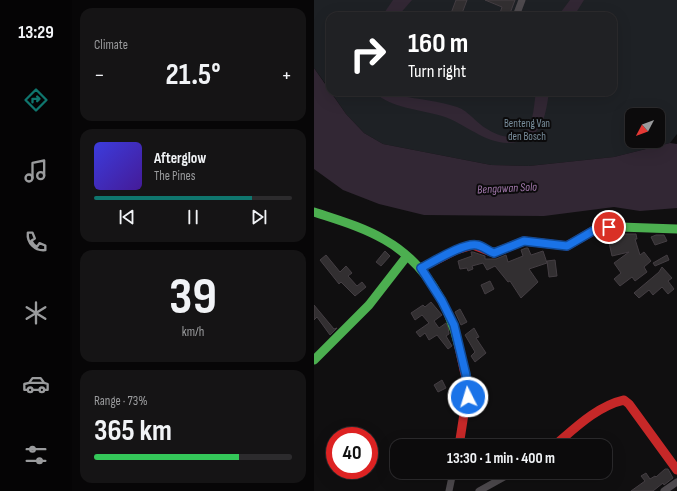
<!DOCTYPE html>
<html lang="en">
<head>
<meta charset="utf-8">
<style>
  :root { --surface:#0c0b0c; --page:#151415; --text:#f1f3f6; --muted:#9a9b9d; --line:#2c2b2d; --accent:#0f766e }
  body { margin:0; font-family:"Sofia Sans Condensed",sans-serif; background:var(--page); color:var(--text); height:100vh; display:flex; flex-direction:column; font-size:15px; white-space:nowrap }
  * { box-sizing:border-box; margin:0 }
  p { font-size:13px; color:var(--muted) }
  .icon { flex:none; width:22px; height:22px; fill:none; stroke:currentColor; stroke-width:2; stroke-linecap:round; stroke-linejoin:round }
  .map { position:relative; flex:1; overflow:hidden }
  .side { display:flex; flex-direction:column; gap:8px; padding:8px; background:#070607; width:242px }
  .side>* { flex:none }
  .guide { position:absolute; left:12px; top:12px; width:291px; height:84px; border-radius:12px; box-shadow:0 4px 16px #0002,0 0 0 1px var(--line); background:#202124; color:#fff; overflow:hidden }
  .needle { width:26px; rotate:229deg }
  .tools { position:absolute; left:311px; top:108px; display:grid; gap:8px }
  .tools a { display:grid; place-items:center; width:40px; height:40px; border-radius:8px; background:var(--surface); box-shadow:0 4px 16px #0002,0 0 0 1px var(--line); font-size:20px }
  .speed { position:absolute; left:12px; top:427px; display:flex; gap:8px; font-size:20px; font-weight:700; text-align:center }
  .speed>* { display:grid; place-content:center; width:52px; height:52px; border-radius:50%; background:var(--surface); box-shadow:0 4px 16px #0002,0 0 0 1px var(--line); line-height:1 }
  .speed .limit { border:6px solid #d22; background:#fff; color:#111 }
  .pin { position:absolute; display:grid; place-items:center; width:34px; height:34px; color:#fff; margin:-17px; border:2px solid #fff; border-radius:50%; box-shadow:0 1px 4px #0007 }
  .me { position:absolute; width:44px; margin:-22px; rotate:355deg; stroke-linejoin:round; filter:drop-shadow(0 0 3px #0008) }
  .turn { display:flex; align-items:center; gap:14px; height:84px; padding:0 16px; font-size:18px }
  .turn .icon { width:52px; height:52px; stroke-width:2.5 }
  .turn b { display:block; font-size:28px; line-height:34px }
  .big { font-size:30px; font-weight:700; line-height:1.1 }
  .side .widget { flex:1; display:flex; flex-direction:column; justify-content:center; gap:6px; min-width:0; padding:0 14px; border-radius:12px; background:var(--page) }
  .side .dial { align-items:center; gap:0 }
  .dial b { font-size:52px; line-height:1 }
  .song { display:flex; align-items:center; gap:12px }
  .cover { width:48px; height:48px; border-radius:6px; background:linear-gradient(135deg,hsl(240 70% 55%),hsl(260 70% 35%)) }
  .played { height:4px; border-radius:2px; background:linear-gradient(90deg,var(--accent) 80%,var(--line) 80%) }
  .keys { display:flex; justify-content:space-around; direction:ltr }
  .heat { display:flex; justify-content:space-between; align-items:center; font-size:22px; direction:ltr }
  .charge { height:6px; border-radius:3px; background:linear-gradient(90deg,#34c759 73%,var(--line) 0) }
  .trip { position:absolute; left:76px; top:439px; width:222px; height:40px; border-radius:12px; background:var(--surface); box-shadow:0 4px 16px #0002,0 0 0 1px var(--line); font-weight:700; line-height:40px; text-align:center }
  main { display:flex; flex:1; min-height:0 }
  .menu { display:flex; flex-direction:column; width:72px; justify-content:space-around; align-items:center; background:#050405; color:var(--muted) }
  .menu .icon { width:28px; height:28px }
  .menu .active { color:var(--accent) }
  .menu b { font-size:18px; color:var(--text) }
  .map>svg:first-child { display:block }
</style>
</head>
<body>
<main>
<nav class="menu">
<b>13:29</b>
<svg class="icon active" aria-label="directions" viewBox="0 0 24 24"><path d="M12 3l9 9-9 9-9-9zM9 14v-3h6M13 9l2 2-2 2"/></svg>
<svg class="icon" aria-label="music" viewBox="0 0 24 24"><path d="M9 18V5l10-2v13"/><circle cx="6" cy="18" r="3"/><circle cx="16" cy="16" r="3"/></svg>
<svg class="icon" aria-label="phone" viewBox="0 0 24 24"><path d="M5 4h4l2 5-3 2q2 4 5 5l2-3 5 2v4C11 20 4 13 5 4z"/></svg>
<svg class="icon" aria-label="climate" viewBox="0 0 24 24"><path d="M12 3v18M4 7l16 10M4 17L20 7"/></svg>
<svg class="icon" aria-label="car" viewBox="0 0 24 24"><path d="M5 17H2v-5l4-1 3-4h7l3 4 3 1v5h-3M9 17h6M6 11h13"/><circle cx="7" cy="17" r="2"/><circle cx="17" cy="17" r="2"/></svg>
<svg class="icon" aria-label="filters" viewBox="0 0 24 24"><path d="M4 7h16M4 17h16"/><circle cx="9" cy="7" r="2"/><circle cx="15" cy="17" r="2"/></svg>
</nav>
<section class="side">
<div class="widget"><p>Climate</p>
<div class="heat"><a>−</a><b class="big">21.5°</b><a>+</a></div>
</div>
<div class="widget">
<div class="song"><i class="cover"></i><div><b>Afterglow</b><p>The Pines</p></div></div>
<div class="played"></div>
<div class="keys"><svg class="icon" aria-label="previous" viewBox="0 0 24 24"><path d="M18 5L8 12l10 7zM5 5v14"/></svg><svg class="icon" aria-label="pause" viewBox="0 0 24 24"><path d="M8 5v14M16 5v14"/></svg><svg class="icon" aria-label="next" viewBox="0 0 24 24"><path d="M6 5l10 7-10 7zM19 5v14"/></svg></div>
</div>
<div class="widget dial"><b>39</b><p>km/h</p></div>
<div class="widget"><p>Range · 73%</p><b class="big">365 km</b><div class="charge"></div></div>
</section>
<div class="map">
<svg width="363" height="491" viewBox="0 0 363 491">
  <rect width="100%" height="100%" fill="#100f10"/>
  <path fill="#1e2125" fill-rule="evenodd" d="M0 0H363V134L356 143 300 157 215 166 177 165 69 144 50 133 32 114 17 92H299V16H16V90L0 68ZM318 115H344V141H318Z"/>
  <path fill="#322734" d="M79 0H98L84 16H68Z
    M256 0H270L260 16H244Z
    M0 68 32 114 50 133 69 144 177 165 215 166 300 157 356 143 363 144V208L326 211 300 207 230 216 110 215 65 204 29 190 0 169Z
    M60 92H79L86 96C105 99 125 101 143 107 155 111 162 123 173 129 185 137 204 142 214 128 220 118 220 103 222 92H235C232 112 230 134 207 141 176 150 156 125 128 116 105 109 79 109 60 92Z"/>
  <path fill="#322f31" stroke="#443e43" d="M142 0H153L147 16H136Z
    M171 0H201L195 16H185L188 7Z
    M309 234H322L323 239H321L326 255 330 252 337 261 330 267 333 272 321 281 318 277 306 286 300 279 307 273 300 263 315 252 298 256 294 238Z
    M342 235H350L353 241 341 245 337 237Z
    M212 248H214L217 255 229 251 233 263 215 269 224 282 207 298 196 281 194 282 181 266 173 270 169 263 158 266 159 269 154 271 153 268 146 269 144 261 158 256 157 252H159L171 256V259H182L192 255 194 262 209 256 207 250Z
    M71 251 76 256 67 266 62 262Z
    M12 255 26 272 32 266 38 273 34 276 43 286 48 282 52 287 41 296 27 282 25 284 6 260Z
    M353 255 355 260 341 266 339 263Z
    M241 260 243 276 235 277 233 261Z
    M348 267 358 278 354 281 360 289 354 294 348 287 339 295 335 290 325 298 320 293 345 272Z
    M176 281 180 289 171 294 167 285Z
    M117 302 128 315 120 321 125 328 132 323 134 327 135 334 132 336 138 346 134 349 123 335 115 340 111 333 106 337 102 332 115 323 108 315 101 320 97 313 109 305 111 307Z
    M0 305 20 329 23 328 16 335 3 317 0 320Z
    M146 309 153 322 147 325 141 312Z
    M160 328 165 337 162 338 172 353 161 362 157 356 161 352 151 335Z
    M128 380 132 388 124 392 120 385Z
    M351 469H354L359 478 350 485 349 483 339 491H317L331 481 327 476 332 473 336 479 341 476 342 477Z"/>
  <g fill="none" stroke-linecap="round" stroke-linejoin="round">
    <path stroke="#4d494d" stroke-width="7" d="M202 16 208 0
      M135 491 139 472
      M165 491 199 472
      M350 491 363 482"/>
    <path stroke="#4caf50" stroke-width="9" d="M0 212C24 220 49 227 71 240 110 262 135 304 145 347
      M306 227 363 229
      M0 360 55 305 93 256"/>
    <path stroke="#c62828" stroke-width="9" d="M107 268 142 250 159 245 180 253 210 241 253 246 284 228 306 227
      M145 347 154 388 145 446
      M240 446C260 429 283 406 310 400L315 404 363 470"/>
  </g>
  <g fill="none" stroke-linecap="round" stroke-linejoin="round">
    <g stroke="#114b97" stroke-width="10">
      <path id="route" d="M154 397 152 375 140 325 128 301 107 268C119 262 150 242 163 245 169 246 174 251 180 253L210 241 253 246 284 228 295 227"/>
    </g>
    <use href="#route" stroke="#1a73e8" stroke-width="7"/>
  </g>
  <g text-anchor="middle" stroke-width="4" stroke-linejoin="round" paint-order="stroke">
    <g font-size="11" fill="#788d9b" stroke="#0b0a0b">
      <text x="213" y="127">Benteng Van<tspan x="213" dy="13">den Bosch</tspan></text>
    </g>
    <g font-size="12" font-style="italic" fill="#a278ac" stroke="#0b0a0b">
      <text transform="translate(193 188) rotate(-3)" y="4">Bengawan Solo</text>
    </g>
  </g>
</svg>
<div class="tools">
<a><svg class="needle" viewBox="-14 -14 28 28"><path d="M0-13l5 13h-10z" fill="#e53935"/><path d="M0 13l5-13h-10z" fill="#9a9b9d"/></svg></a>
</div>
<div class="speed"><div class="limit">40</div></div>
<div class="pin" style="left:295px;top:227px;background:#d93025"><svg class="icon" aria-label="arrive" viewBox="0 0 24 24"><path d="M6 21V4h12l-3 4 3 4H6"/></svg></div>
<svg class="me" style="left:154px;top:397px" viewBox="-20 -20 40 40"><circle r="17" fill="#1a73e8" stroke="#fff" stroke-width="3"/><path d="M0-11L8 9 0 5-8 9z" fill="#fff"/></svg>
<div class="trip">13:30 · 1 min · 400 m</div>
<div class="guide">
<div class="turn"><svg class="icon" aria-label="right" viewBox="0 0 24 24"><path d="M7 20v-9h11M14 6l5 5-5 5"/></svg><div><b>160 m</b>Turn right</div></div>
</div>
</div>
</main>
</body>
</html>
